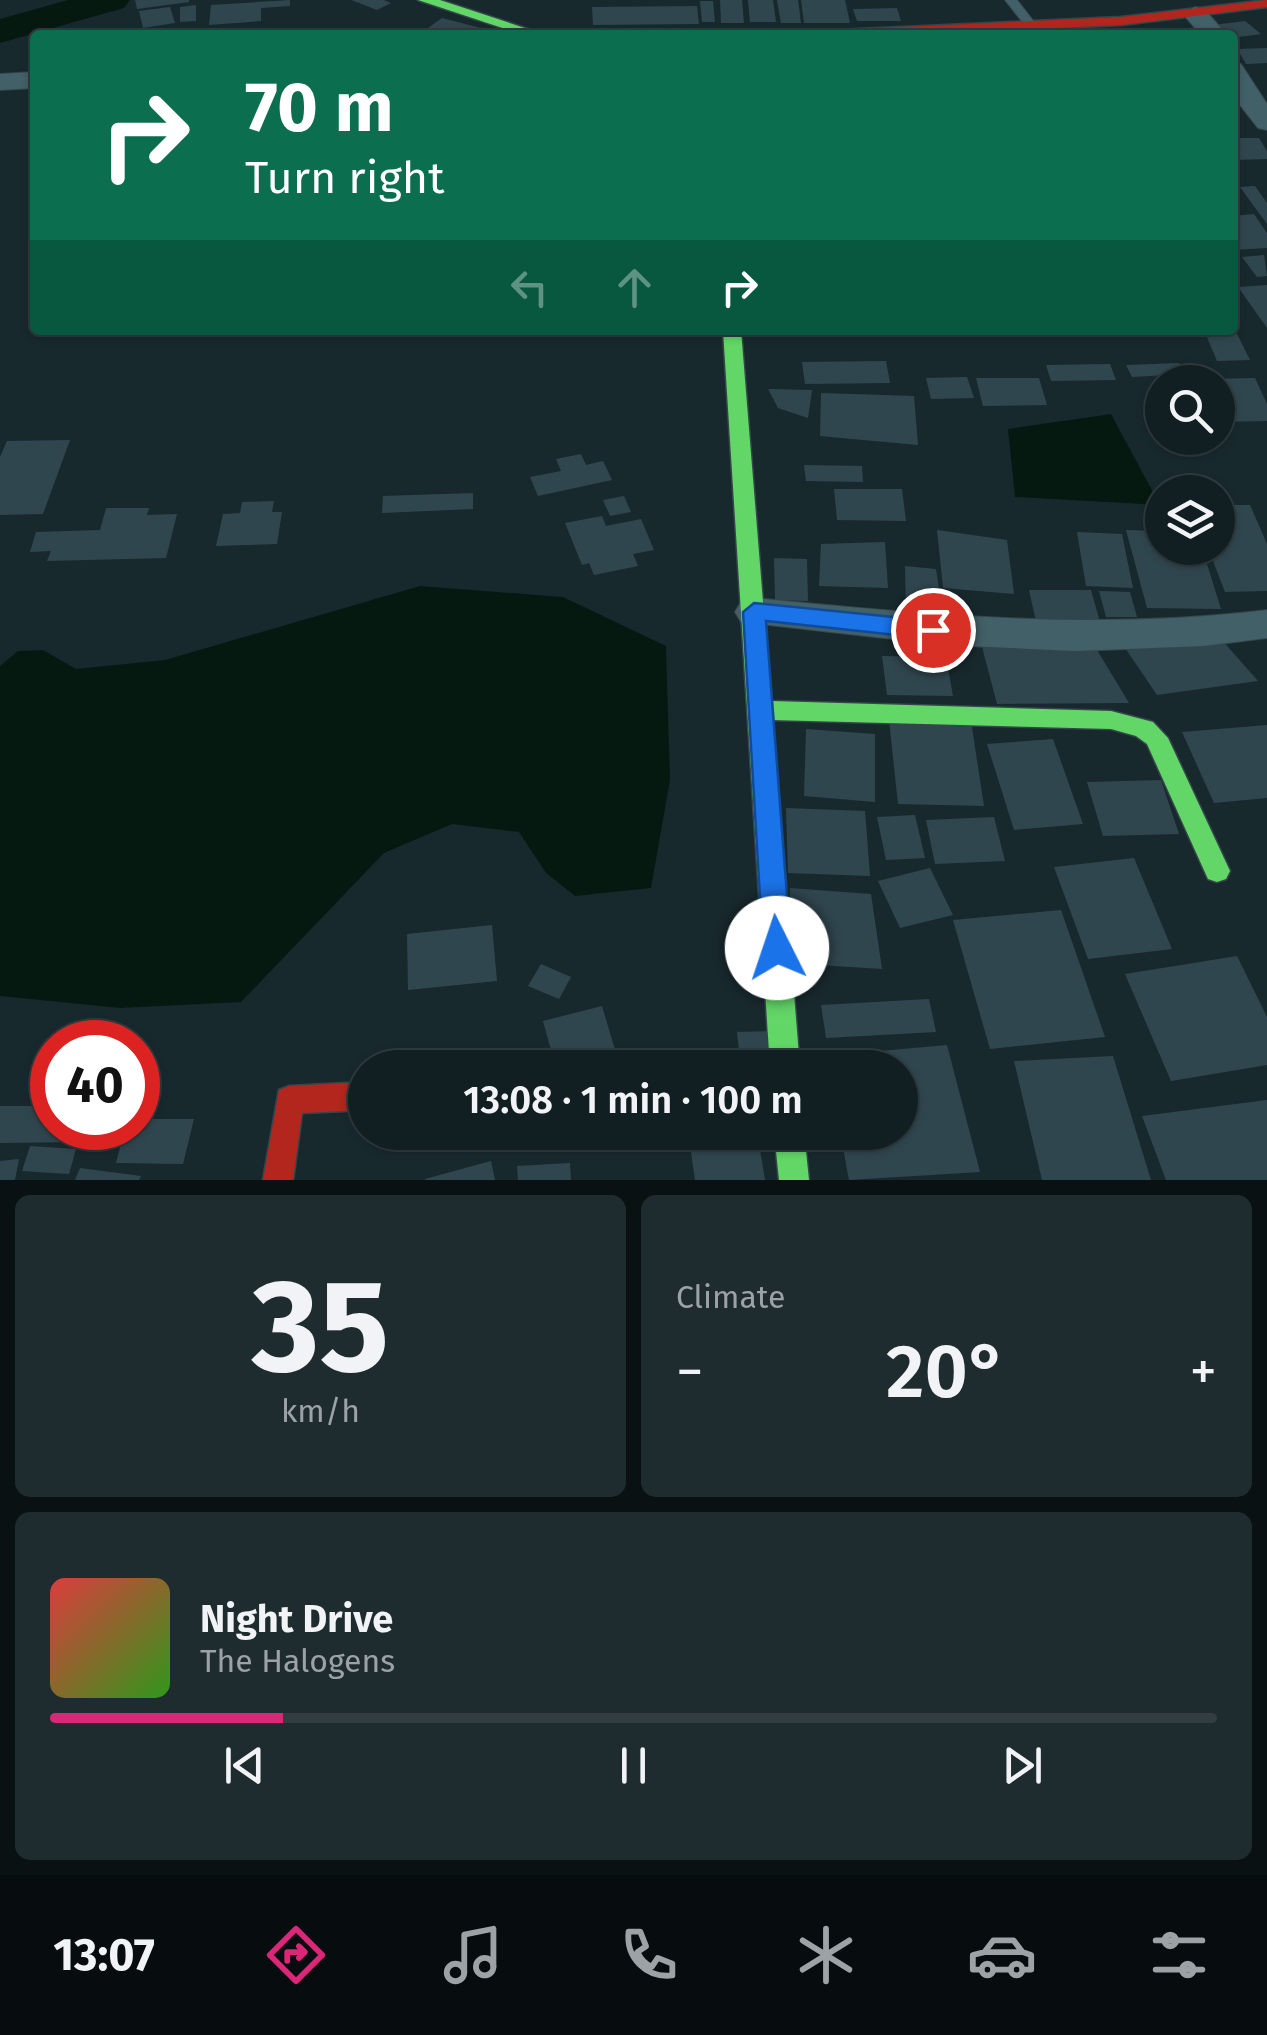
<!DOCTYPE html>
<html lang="en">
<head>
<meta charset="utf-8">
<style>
  :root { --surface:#121f22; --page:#1f2c2f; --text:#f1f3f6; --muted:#9ca2a5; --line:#313d40; --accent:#db2777 }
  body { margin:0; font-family:"Fira Sans",sans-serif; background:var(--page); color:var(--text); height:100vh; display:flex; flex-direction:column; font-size:38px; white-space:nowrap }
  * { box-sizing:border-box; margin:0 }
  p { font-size:32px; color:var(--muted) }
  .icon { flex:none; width:55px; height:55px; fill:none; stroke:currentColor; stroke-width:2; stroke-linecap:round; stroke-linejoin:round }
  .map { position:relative; height:1180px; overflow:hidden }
  .panel { display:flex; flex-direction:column; gap:15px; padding:15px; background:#0a1113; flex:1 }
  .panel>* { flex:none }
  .guide { position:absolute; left:30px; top:30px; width:1208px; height:305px; border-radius:10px; box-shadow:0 2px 8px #0004,0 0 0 2px var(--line); background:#0b6e4f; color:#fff; overflow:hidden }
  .buttons { position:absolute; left:1145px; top:365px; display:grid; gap:20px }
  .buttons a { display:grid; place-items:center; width:90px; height:90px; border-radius:50%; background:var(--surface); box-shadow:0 2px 8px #0004,0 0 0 2px var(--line); font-size:50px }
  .speed { position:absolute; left:30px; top:1020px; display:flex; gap:20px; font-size:50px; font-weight:700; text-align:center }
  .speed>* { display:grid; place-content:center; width:130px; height:130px; border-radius:50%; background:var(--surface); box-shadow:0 2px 8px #0004,0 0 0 2px var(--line); line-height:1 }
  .speed .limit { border:15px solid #d22; background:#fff; color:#111 }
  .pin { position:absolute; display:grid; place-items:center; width:85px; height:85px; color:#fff; margin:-42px; border:5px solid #fff; border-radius:50%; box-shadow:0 2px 10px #0007 }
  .me { position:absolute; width:110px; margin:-55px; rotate:356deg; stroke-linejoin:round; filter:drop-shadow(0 0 8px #0008) }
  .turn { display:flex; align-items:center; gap:35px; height:210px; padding:0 50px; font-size:45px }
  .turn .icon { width:130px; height:130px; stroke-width:2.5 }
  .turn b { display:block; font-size:70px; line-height:85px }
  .lanes { display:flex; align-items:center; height:95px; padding:0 50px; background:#0003; justify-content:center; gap:50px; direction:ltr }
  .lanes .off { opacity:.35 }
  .big { font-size:75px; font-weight:600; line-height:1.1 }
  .panel .tile { flex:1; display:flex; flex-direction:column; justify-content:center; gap:15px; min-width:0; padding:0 35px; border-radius:15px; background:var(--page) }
  .panel .dial { align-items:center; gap:0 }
  .dial b { font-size:130px; line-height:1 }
  .song { display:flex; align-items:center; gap:30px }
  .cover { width:120px; height:120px; border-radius:15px; background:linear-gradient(135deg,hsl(0 70% 55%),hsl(110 70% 35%)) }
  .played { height:10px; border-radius:5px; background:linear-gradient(90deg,var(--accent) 20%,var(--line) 20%) }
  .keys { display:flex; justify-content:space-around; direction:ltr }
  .heat { display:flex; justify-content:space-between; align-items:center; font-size:55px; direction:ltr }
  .panel .tiles { flex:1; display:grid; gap:15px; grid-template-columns:1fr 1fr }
  .tile:last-child { grid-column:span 2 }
  .trip { position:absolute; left:348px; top:1050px; width:570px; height:100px; border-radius:50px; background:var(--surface); box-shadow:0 2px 8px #0004,0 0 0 2px var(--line); font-weight:600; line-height:100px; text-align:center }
  .dock { display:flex; height:160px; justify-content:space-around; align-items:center; background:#070c0e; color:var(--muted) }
  .dock .icon { width:70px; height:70px }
  .dock .active { color:var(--accent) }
  .dock b { font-size:45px; color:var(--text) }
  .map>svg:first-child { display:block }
</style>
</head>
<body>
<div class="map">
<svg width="1267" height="1180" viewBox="0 0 1267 1180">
  <rect width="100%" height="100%" fill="#18292e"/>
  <path fill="#061911" d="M1111 414 1160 505 1015 497 1008 429Z
    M420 586 563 597 666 646 670 780 651 888 575 896 546 873 519 832 452 824 384 853 241 1002 120 1008 0 996V666L18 651 43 650 76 669 165 660Z"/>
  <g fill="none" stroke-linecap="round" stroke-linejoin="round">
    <path fill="#061911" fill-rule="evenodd" d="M68 0H130L124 8 0 43V19Z"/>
  </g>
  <path fill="#30464e" d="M135 0H189V2L137 9Z
    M290 0V6L261 8V21L209 25 211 5Z
    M351 0H384L391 3 377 10Z
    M720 0H742L744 23H721Z
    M748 0H773L776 22H750Z
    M777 0H798L801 23H781Z
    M801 0H845L850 23H804Z
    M700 1H713L715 22H702Z
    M196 5V21L180 22V7Z
    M697 6 699 24 593 25 592 7Z
    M170 7 175 23 143 28 139 11Z
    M897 8 901 21H857L853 9Z
    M442 18 481 28 472 35H453L428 28Z
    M1245 21 1261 34 1232 38 1213 25Z
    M1267 48V63L1246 64 1237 49Z
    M1232 138H1259L1267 151V159L1234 160Z
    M1255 186 1267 203V224L1240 187Z
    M1254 214 1267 233V248L1232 250V216Z
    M1264 255 1267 276 1257 277 1242 257Z
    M1267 285V328L1238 287Z
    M1204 330H1235L1250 360 1217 361Z
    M886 361 890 383 805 384 802 362Z
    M1179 363 1185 374 1132 377 1126 365Z
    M1110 364 1116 380 1051 381 1046 365Z
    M967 377 974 398 931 399 926 378Z
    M976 378H1039L1047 405 983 406Z
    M1255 378 1267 404V421L1223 422 1218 409V382L1204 379Z
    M1149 388H1162V426Z
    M768 389 812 390 808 418 778 408Z
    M821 393 914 396 918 445 820 436Z
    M70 440 43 514 0 515V457L7 441Z
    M581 454 586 465 603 461 612 480 538 496 530 477 561 471 556 459Z
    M804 465 862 466 863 482 806 481Z
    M834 489H902L906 521 837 520Z
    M473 493V509L382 513 383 496Z
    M624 496 631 512 610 516 603 500Z
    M274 501 272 512H282L277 544 216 546 223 514 240 513 242 502Z
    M1218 505H1250L1267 544V591L1225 592 1208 548H1218Z
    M106 508H149L147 515 177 514 166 558 47 561 51 551 30 552 36 532 100 530Z
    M602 516 606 526 641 519 654 550 633 554 638 566 594 575 589 563 582 565 565 523Z
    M937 530 1007 540 1014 594 943 588Z
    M1126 530 1162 531V548H1202L1221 609 1147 608Z
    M1077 532 1122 534 1133 588 1086 586Z
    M885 542 888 588 819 586 821 544Z
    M774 558 807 559 808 601 775 600Z
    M905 566 936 569 942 608 906 611Z
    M1029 590H1091L1101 626H1037Z
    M1099 591 1130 592 1137 617H1106Z
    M1221 639 1258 681 1157 695 1121 642Z
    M981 643 1094 645 1129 703 997 704Z
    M882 656 946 657 953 696 887 695Z
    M889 720 971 721 984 806 898 804Z
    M1267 725V798L1214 803 1182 732Z
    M806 729 875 734V802L804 796Z
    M1053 739 1083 824 1014 830 987 744Z
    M1161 780 1179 834 1103 836 1087 782Z
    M786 808 865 811 870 876 788 873Z
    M915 815 925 858 886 860 877 817Z
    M994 817 1005 861 935 864 926 820Z
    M1134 858 1172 949 1088 959 1054 867Z
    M930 868 953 915 900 928 878 881Z
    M790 888 871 894 882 969 787 963Z
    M1061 910 1105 1037 990 1049 953 920Z
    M492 925 497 981 408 990 407 934Z
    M1237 956 1267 1017V1065L1171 1081 1125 974Z
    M541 964 571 977 559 999 528 986Z
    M929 999 936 1032 826 1038 821 1005Z
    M602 1006 618 1060 589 1068H556L543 1021Z
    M773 1031 777 1067 741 1068 737 1032Z
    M947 1045 980 1172 849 1180 840 1132H900V1068H827L825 1056Z
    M1113 1056 1151 1180H1042L1014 1061Z
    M1267 1100V1180H1166L1142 1116Z
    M0 1106H52V1128H81L78 1142 0 1143Z
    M138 1119H194L183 1164 116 1163 125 1128H138Z
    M688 1132H757L765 1180H695Z
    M30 1146 76 1149 69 1174 22 1171Z
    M19 1159 15 1180H0V1161Z
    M491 1161 495 1180H425V1179Z
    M570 1163 571 1180H518L517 1166Z
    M80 1168 141 1176 139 1180H75Z"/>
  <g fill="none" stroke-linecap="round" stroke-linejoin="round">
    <g stroke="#35464b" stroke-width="2">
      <path id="lane" d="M1005 0H1017L1038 27 1036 29H1028Z"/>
    </g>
    <g stroke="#35464b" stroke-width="2">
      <path id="street" d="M1195 7 1204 9 1227 35H1201L1183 14Z
        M1232 61 1241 64 1267 104V130L1258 128 1232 95Z
        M35 72V88L0 90V74Z
        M754 598C926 615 1095 631 1267 610V638L1203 646 1075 651 946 645 741 622 735 612 741 602Z"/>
    </g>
    <g stroke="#35464b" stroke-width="3">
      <path id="fast" d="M418 0H440L546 35H524Z
        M723 330H741L771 701 1111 711 1153 722 1168 738 1230 871 1226 879 1217 882 1208 879 1147 744 1136 736 1111 729 772 720 800 1068H770Z
        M774 1132H804L809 1180H779Z"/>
    </g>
    <g stroke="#35464b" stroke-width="3">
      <path id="jam" d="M1267 0V7L1121 25 912 35H808L815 31 1121 17Z
        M365 1082V1110L302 1113 293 1180H263L279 1090 289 1086Z"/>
    </g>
    <use href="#lane" fill="#426068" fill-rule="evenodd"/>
    <use href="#street" fill="#426068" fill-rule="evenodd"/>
    <use href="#fast" fill="#63d668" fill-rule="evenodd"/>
    <use href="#jam" fill="#b3261e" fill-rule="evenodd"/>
  </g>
  <path fill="#1a73e8" stroke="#114b97" stroke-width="2.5" d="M754 603 933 621 944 630 933 639 766 621 791 948 787 957 777 960 767 957 763 948 743 612Z"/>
</svg>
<div class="buttons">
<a><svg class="icon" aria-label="search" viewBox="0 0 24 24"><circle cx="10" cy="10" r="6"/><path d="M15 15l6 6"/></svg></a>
<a><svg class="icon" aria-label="layers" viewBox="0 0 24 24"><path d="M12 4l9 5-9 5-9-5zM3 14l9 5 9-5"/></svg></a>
</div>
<div class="speed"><div class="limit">40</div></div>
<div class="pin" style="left:933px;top:630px;background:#d93025"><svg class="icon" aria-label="arrive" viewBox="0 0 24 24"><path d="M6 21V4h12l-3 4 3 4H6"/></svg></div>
<svg class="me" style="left:777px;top:948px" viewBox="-20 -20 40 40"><circle r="19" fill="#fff"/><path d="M0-13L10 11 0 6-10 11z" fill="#1a73e8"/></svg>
<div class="trip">13:08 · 1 min · 100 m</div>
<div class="guide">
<div class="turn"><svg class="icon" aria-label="right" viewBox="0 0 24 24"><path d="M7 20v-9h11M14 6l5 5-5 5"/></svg><div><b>70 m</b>Turn right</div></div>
<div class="lanes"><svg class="icon off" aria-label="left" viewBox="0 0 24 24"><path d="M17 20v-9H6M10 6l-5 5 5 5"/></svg><svg class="icon off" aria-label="ahead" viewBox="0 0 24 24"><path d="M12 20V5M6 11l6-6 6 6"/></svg><svg class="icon" aria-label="right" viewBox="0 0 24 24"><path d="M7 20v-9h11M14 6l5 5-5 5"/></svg></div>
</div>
</div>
<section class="panel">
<div class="tiles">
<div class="tile dial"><b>35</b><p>km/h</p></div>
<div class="tile"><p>Climate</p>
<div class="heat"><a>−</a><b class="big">20°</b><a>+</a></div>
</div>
<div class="tile">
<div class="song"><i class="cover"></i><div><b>Night Drive</b><p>The Halogens</p></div></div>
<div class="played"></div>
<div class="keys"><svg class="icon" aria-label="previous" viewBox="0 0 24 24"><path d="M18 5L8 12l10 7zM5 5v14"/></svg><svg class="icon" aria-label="pause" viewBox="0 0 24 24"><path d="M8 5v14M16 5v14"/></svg><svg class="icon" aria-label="next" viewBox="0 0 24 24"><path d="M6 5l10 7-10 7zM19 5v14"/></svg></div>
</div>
</div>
</section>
<nav class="dock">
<b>13:07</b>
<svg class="icon active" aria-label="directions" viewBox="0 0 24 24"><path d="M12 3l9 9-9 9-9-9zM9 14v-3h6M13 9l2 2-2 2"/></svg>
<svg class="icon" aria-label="music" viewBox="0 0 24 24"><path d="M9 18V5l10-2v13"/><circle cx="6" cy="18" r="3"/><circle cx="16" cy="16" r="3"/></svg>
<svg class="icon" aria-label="phone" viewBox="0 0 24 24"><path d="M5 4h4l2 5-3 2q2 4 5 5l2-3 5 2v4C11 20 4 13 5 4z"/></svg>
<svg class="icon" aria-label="climate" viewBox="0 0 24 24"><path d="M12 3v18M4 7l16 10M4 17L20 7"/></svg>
<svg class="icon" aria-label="car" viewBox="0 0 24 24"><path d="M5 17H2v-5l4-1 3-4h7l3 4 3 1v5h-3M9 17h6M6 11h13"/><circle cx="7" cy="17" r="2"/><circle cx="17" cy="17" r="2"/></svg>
<svg class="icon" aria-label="filters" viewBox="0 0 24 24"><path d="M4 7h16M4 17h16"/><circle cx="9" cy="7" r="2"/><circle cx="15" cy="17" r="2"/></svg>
</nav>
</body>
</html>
